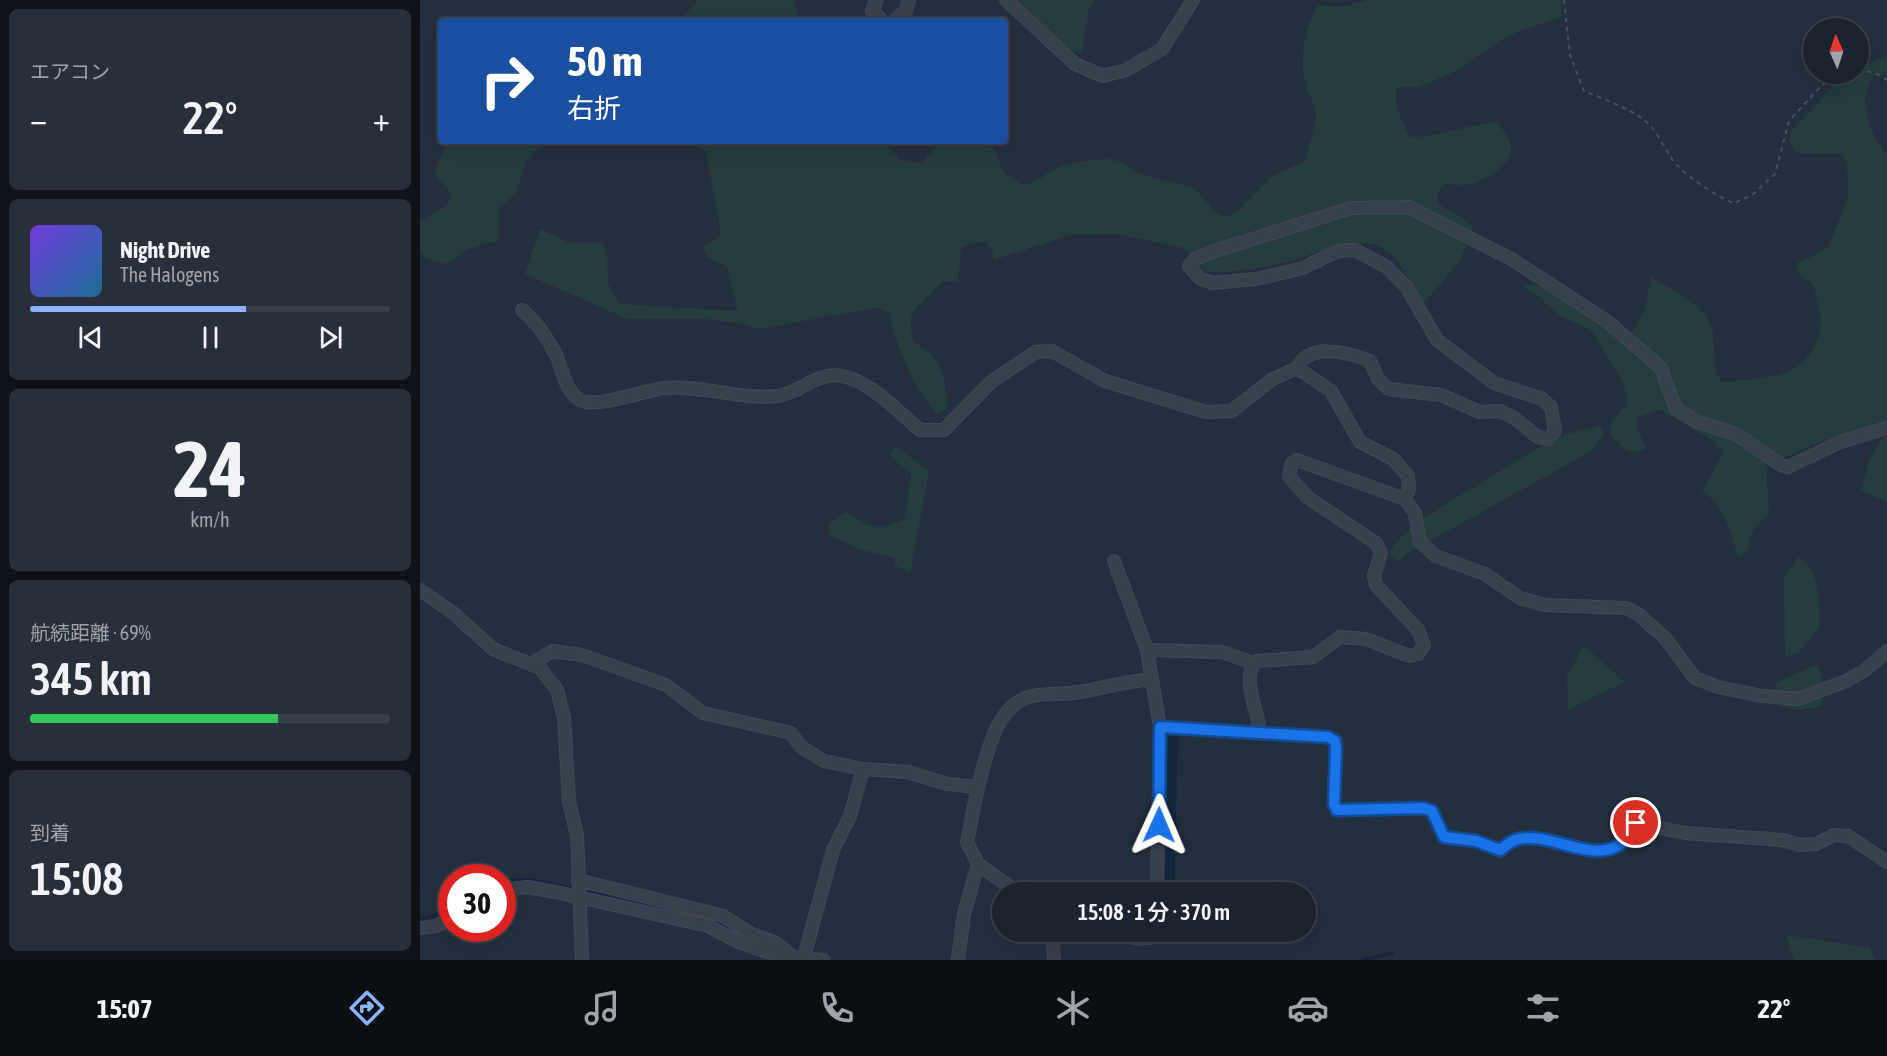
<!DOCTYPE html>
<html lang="ja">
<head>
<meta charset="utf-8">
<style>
  :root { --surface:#1b232e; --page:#282f3a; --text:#f1f3f6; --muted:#a0a4aa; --line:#39404a; --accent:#8ab4f8 }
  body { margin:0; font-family:"Asap Condensed","Noto Sans JP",sans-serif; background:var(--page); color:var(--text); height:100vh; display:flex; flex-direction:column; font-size:22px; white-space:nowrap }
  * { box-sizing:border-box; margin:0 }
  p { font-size:20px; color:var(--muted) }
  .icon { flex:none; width:33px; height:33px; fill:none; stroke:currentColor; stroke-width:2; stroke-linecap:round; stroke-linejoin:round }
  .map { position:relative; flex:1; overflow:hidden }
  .drawer { display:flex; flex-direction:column; gap:9px; padding:9px; background:#0f1319; width:420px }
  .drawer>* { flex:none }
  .hud { position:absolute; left:18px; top:18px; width:570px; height:126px; border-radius:6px; box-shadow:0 6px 24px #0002,0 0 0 2px var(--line); background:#1a4fa0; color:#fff; overflow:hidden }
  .needle { width:39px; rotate:357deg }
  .buttons { position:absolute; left:1383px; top:18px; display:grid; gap:12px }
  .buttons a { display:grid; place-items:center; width:66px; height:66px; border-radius:50%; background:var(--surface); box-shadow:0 6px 24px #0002,0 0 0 2px var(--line); font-size:30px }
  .speed { position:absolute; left:18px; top:864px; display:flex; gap:12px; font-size:30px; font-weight:700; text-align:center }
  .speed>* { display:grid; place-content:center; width:78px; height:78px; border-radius:50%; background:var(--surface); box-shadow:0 6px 24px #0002,0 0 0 2px var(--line); line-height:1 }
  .speed .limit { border:9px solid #d22; background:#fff; color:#111 }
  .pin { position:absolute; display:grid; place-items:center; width:51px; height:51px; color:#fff; margin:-26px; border:3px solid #fff; border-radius:50%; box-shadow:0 2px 6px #0007 }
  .me { position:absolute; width:66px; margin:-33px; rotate:1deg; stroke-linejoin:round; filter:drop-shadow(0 0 4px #0008) }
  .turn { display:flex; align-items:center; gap:21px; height:126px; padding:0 30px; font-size:27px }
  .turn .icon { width:78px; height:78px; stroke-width:2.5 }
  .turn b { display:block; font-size:42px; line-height:51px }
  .big { font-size:45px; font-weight:600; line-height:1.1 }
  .drawer .widget { flex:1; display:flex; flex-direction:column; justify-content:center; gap:9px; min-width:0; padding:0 21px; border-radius:9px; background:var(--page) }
  .drawer .dial { align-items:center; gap:0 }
  .dial b { font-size:78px; line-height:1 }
  .song { display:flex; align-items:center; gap:18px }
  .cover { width:72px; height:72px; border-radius:9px; background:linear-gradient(135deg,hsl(260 70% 55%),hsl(200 70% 35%)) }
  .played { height:6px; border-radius:3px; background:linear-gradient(90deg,var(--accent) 60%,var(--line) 60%) }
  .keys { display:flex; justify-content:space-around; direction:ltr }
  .heat { display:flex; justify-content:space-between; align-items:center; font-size:33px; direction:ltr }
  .charge { height:9px; border-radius:4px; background:linear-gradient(90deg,#34c759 69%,var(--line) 0) }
  .trip { position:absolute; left:572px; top:882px; width:324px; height:60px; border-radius:30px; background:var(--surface); box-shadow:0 6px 24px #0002,0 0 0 2px var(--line); font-weight:600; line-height:60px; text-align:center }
  .tab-bar { display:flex; height:96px; justify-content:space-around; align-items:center; background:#0b0e12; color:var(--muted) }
  .tab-bar .icon { width:42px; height:42px }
  .tab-bar .selected { color:var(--accent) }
  .tab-bar b { font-size:27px; color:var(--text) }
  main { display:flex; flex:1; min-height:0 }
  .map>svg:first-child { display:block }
</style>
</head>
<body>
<main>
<section class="drawer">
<div class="widget"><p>エアコン</p>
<div class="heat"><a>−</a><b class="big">22°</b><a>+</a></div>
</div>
<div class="widget">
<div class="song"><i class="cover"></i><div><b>Night Drive</b><p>The Halogens</p></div></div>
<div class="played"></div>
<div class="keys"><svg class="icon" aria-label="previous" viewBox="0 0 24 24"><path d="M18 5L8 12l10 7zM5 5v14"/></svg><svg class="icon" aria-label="pause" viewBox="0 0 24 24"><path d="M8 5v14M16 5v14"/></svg><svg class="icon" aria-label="next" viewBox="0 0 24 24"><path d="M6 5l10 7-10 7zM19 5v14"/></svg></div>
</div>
<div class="widget dial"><b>24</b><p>km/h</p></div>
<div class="widget"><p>航続距離 · 69%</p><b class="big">345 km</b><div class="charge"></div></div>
<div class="widget"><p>到着</p><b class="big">15:08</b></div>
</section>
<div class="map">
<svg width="1467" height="960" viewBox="0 0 1467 960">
  <rect width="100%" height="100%" fill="#242f3e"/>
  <path fill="#263c3f" d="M278 0H373L380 21H259Z
    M594 0H674L669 8 662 52 649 51Z
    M947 0H1141V17L1087 36 1040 69 999 87H977C973 106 982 120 990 137 1020 137 1047 125 1077 122 1083 131 1093 141 1091 152 1089 165 1064 181 1051 184 1044 186 1034 184 1027 184L1018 192V203C1028 213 1042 215 1052 226 1050 257 1020 283 1002 305 992 288 983 263 968 251 944 230 890 257 863 263 839 268 810 274 786 272L764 248 698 234 650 235 574 260 572 249 564 241 541 247 538 282 523 281 491 314C491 348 491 336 512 356 524 368 527 393 527 409L516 413C492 385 477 348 469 313L458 308 336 329 325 324 284 319H208L105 274 120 229 150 243H182L187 252 188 284 200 304 318 311 307 268 287 257 283 247 301 234 286 151 265 141H464L480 160 501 164 520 141H572L583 172 601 184H611L640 166 670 160 691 159 702 162 720 174 775 188 795 212 806 217 816 213 854 175 885 161C888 147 895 131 896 116 896 105 889 96 886 85 878 63 885 23 899 5L922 7Z
    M1467 55V75L1454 76C1437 99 1448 134 1467 154V421L1395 444 1346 466 1349 513 1333 530 1327 550 1319 558C1311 537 1304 501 1282 492L1303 453 1297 443 1241 410 1218 417 1217 428 1226 448C1207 457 1201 447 1189 432L1192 421 1207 405 1204 383 1171 330 1140 316 1104 285C1133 280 1183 324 1208 340L1225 310 1231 277C1248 288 1278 301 1288 319 1300 339 1287 364 1302 382 1344 377 1385 382 1400 332 1404 320 1396 298 1394 286L1376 271 1379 261 1389 258 1409 246 1428 197 1427 164 1422 154 1376 153 1370 143V132L1426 74H1438L1439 67Z
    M29 141H124L105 163 96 194 79 208 78 241 45 250 27 264 5 258 0 250V223L28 204 32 194 16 176 17 164Z
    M1180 425 1184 435 1168 453 986 554 978 562 969 555 974 544 998 521 1136 437Z
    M1467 436V502L1441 490 1450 459 1463 438Z
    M477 447 509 471 490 573 474 565 475 558 439 549 411 536 408 525 426 512C452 528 456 534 485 519L491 473 469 456Z
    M1379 557C1402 573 1398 602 1400 627L1377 654 1365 657 1364 577Z
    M1164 646 1205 682 1148 709 1147 676Z
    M1396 665 1402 674V706L1378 710 1357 705 1355 683Z
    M1366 935 1450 948 1455 960H1374Z"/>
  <path fill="#17263c" d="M743 736 758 737 754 892H739Z"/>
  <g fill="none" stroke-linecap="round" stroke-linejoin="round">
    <path stroke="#17263c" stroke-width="4" d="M82 883 102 880 123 882 293 921 309 930
      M0 920 32 909
      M943 960 972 953"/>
    <g stroke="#414a57" stroke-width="14">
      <path id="minor" d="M457 0 452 11 463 21
        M586 0 655 64 683 76 706 70 742 49 773 0
        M474 21 486 10 489 0
        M102 310C118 323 128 339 137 357 143 372 145 391 160 400 175 409 225 390 245 388 283 385 320 400 358 396 381 393 397 371 422 376 451 381 478 412 500 430H524L572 381 616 352 632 351 685 381 786 412 812 411 851 380 877 368C889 342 928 352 950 361L958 379 969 389 1021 395 1060 412 1080 411 1094 418 1118 437 1128 439 1135 431 1131 407 1122 399 1074 383 1017 340 987 288 967 267 935 250 918 251 883 268 836 279 793 283 781 279 769 266 775 259 795 251 931 208 989 207 1093 260 1188 322 1241 368 1256 409 1278 422 1316 434 1361 465 1368 467 1420 442 1467 428
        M877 368 911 391 940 442 973 459 988 476 989 489 985 499
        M694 561 727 650
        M0 590 32 612 73 649 120 668 137 690 144 717 149 802 157 835 162 960
        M112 663 133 651 162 655 246 685 283 713 371 733 381 747 404 761 443 769
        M740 727 908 737 915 742 916 749 914 804 917 810 1004 808 1012 811 1024 837 1056 841 1080 851C1084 847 1090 842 1095 840 1129 829 1171 866 1202 843 1208 839 1212 829 1216 823L1265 833 1363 840 1379 845 1396 844 1414 835 1428 836 1467 862
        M832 733 839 725C836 708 820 671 838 661L893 657 920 637 946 639 989 656 998 654 1004 645 998 630 956 585 954 576 961 553 956 543 887 497 869 476 872 463 877 460 985 499 995 513 1000 542 1016 556 1065 574 1100 598 1124 605 1206 608 1218 614 1246 639 1275 678 1298 687 1342 696 1378 699 1426 681 1444 671 1467 651
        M558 864 597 892
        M158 880 303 916 330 933 356 943 373 957
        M82 890 108 887 136 892 288 926 321 943 356 955 403 960
        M737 892 740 727 727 650 802 652 833 663
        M0 928 16 926 32 918
        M632 932 634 960
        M688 932 718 939 736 937V932
        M384 957 413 850 430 816 443 769 488 772 527 784 558 787C566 758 574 709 608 697 624 692 642 695 659 692 683 688 707 681 732 679
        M538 960 544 914 558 864 547 842 558 787"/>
    </g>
    <path stroke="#3f5557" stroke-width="2" stroke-dasharray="4.5 4.5" stroke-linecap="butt" d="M1144 0 1150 55 1164 91C1183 99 1206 107 1223 119 1239 131 1244 150 1256 164 1266 176 1300 199 1314 203L1332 195 1355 174 1369 121 1401 86 1422 74
      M1438 70 1455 73 1467 80"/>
    <use href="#minor" stroke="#38414e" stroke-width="12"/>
  </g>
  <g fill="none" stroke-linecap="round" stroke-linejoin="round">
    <g stroke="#114b97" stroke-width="15">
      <path id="route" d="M739 825 740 727 908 737 915 741 916 749 914 804 917 810 1004 808 1012 811 1024 837 1056 841 1080 850C1084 847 1090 842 1095 840 1129 829 1171 866 1202 843 1208 839 1212 829 1216 823"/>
    </g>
    <use href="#route" stroke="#1a73e8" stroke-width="10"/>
  </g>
</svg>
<div class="buttons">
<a><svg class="needle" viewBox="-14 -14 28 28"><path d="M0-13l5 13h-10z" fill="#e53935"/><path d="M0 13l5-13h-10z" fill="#a0a4aa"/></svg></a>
</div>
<div class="speed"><div class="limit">30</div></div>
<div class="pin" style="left:1216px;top:823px;background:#d93025"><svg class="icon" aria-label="arrive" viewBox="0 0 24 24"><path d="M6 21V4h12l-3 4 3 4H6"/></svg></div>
<svg class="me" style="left:739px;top:825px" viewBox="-20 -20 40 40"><path d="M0-17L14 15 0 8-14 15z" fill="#1a73e8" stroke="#fff" stroke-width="4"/></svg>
<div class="trip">15:08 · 1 分 · 370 m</div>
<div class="hud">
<div class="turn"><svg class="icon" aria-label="right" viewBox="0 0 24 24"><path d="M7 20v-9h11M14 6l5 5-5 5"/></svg><div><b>50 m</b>右折</div></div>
</div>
</div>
</main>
<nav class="tab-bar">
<b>15:07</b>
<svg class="icon selected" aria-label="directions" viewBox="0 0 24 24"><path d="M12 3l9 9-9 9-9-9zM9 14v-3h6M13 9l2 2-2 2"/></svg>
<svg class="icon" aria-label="music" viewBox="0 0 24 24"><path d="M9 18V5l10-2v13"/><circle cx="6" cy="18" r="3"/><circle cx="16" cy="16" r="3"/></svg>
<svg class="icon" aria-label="phone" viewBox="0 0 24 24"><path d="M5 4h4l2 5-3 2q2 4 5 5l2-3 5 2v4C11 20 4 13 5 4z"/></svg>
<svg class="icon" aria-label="climate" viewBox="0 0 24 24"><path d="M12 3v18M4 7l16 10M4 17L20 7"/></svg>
<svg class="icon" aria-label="car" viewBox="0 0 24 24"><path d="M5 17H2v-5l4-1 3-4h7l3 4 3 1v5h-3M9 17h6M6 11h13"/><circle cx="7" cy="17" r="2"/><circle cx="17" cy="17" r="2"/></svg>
<svg class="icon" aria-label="filters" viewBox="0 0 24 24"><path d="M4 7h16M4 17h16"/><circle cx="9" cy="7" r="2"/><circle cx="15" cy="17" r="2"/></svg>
<b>22°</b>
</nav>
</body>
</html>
